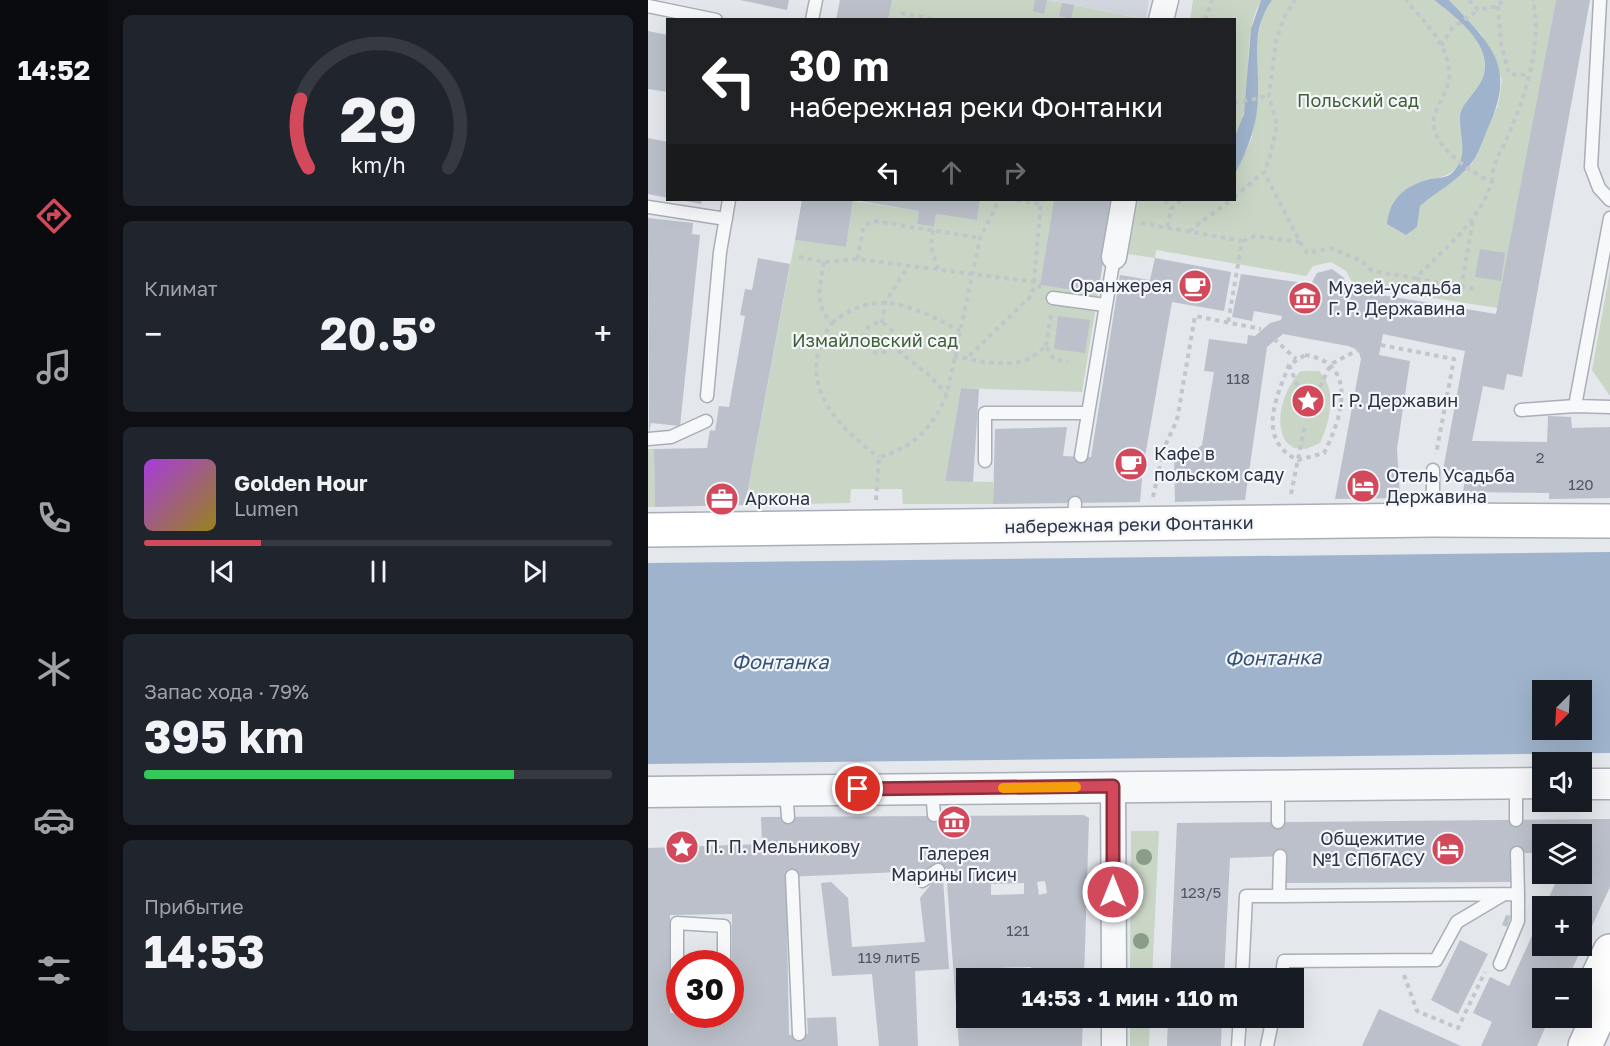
<!DOCTYPE html>
<html lang="ru">
<head>
<meta charset="utf-8">
<style>
  :root { --surface:#171b24; --page:#20242c; --text:#f1f3f6; --muted:#9ea1a6; --line:#363941; --accent:#d1495b }
  body { margin:0; font-family:"Golos Text",sans-serif; background:var(--page); color:var(--text); height:100vh; display:flex; flex-direction:column; font-size:22px; white-space:nowrap }
  * { box-sizing:border-box; margin:0 }
  p { font-size:20px; color:var(--muted) }
  .icon { flex:none; width:33px; height:33px; fill:none; stroke:currentColor; stroke-width:2; stroke-linecap:round; stroke-linejoin:round }
  .map { position:relative; flex:1; overflow:hidden }
  .side { display:flex; flex-direction:column; gap:15px; padding:15px; background:#0d0f14; width:540px }
  .side>* { flex:none }
  .guide { position:absolute; left:18px; top:18px; width:570px; height:183px; border-radius:0px; box-shadow:0 6px 24px #0002; background:#202124; color:#fff; overflow:hidden }
  .needle { width:39px; rotate:204deg }
  .tools { position:absolute; left:884px; top:680px; display:grid; gap:12px }
  .tools a { display:grid; place-items:center; width:60px; height:60px; border-radius:0px; background:var(--surface); box-shadow:0 6px 24px #0002; font-size:30px }
  .speed { position:absolute; left:18px; top:950px; display:flex; gap:12px; font-size:30px; font-weight:700; text-align:center }
  .speed>* { display:grid; place-content:center; width:78px; height:78px; border-radius:50%; background:var(--surface); box-shadow:0 6px 24px #0002; line-height:1 }
  .speed .limit { border:9px solid #d22; background:#fff; color:#111 }
  .pin { position:absolute; display:grid; place-items:center; width:51px; height:51px; color:#fff; margin:-26px; border:3px solid #fff; border-radius:50%; box-shadow:0 2px 6px #0007 }
  .me { position:absolute; width:66px; margin:-33px; rotate:0deg; stroke-linejoin:round; filter:drop-shadow(0 0 4px #0008) }
  .turn { display:flex; align-items:center; gap:21px; height:126px; padding:0 24px; font-size:27px }
  .turn .icon { width:78px; height:78px; stroke-width:2.5 }
  .turn b { display:block; font-size:42px; line-height:51px }
  .lanes { display:flex; align-items:center; height:57px; padding:0 24px; background:#0003; justify-content:center; gap:30px; direction:ltr }
  .lanes .off { opacity:.35 }
  .big { font-size:45px; font-weight:700; line-height:1.1 }
  .side .tile { flex:1; display:flex; flex-direction:column; justify-content:center; gap:9px; min-width:0; padding:0 21px; border-radius:9px; background:var(--page) }
  .side .dial { align-items:center; gap:0 }
  .dial svg { height:156px; overflow:visible; fill:none; stroke:var(--line); stroke-width:7; stroke-linecap:round; text-anchor:middle }
  .dial text { fill:var(--text); stroke:none }
  .song { display:flex; align-items:center; gap:18px }
  .cover { width:72px; height:72px; border-radius:9px; background:linear-gradient(135deg,hsl(280 70% 55%),hsl(50 70% 35%)) }
  .played { height:6px; border-radius:3px; background:linear-gradient(90deg,var(--accent) 25%,var(--line) 25%) }
  .keys { display:flex; justify-content:space-around; direction:ltr }
  .heat { display:flex; justify-content:space-between; align-items:center; font-size:33px; direction:ltr }
  .charge { height:9px; border-radius:4px; background:linear-gradient(90deg,#34c759 79%,var(--line) 0) }
  .trip { position:absolute; left:308px; top:968px; width:348px; height:60px; border-radius:0px; background:var(--surface); box-shadow:0 6px 24px #0002; font-weight:700; line-height:60px; text-align:center }
  main { display:flex; flex:1; min-height:0 }
  .tabs { display:flex; flex-direction:column; width:108px; justify-content:space-around; align-items:center; background:#090b0e; color:var(--muted) }
  .tabs .icon { width:42px; height:42px }
  .tabs .active { color:var(--accent) }
  .tabs b { font-size:27px; color:var(--text) }
  .map>svg:first-child { display:block }
</style>
</head>
<body>
<main>
<nav class="tabs">
<b>14:52</b>
<svg class="icon active" aria-label="directions" viewBox="0 0 24 24"><path d="M12 3l9 9-9 9-9-9zM9 14v-3h6M13 9l2 2-2 2"/></svg>
<svg class="icon" aria-label="music" viewBox="0 0 24 24"><path d="M9 18V5l10-2v13"/><circle cx="6" cy="18" r="3"/><circle cx="16" cy="16" r="3"/></svg>
<svg class="icon" aria-label="phone" viewBox="0 0 24 24"><path d="M5 4h4l2 5-3 2q2 4 5 5l2-3 5 2v4C11 20 4 13 5 4z"/></svg>
<svg class="icon" aria-label="climate" viewBox="0 0 24 24"><path d="M12 3v18M4 7l16 10M4 17L20 7"/></svg>
<svg class="icon" aria-label="car" viewBox="0 0 24 24"><path d="M5 17H2v-5l4-1 3-4h7l3 4 3 1v5h-3M9 17h6M6 11h13"/><circle cx="7" cy="17" r="2"/><circle cx="17" cy="17" r="2"/></svg>
<svg class="icon" aria-label="filters" viewBox="0 0 24 24"><path d="M4 7h16M4 17h16"/><circle cx="9" cy="7" r="2"/><circle cx="15" cy="17" r="2"/></svg>
</nav>
<section class="side">
<div class="tile dial"><svg viewBox="0 0 100 80">
<path d="M14 69A42 42 0 1 1 86 69"/>
<path d="M14 69A42 42 0 0 1 10 34" stroke="#d1495b"/>
<text x="50" y="56" font-size="32" font-weight="700">29</text>
<text x="50" y="72" font-size="11">km/h</text>
</svg></div>
<div class="tile"><p>Климат</p>
<div class="heat"><a>−</a><b class="big">20.5°</b><a>+</a></div>
</div>
<div class="tile">
<div class="song"><i class="cover"></i><div><b>Golden Hour</b><p>Lumen</p></div></div>
<div class="played"></div>
<div class="keys"><svg class="icon" aria-label="previous" viewBox="0 0 24 24"><path d="M18 5L8 12l10 7zM5 5v14"/></svg><svg class="icon" aria-label="pause" viewBox="0 0 24 24"><path d="M8 5v14M16 5v14"/></svg><svg class="icon" aria-label="next" viewBox="0 0 24 24"><path d="M6 5l10 7-10 7zM19 5v14"/></svg></div>
</div>
<div class="tile"><p>Запас хода · 79%</p><b class="big">395 km</b><div class="charge"></div></div>
<div class="tile"><p>Прибытие</p><b class="big">14:53</b></div>
</section>
<div class="map">
<svg width="962" height="1046" viewBox="0 0 962 1046">
  <rect width="100%" height="100%" fill="#e4e7ec"/>
  <path fill="#d2d6de" d="M400 0H501L498 19Z"/>
  <path fill="#c9d6c5" d="M244 0H400L496 19 240 20Z
    M545 0H613C590 42 610 94 587 136L586 20H542Z
    M624 0H786C810 19 852 49 831 85 826 94 814 104 812 116 811 128 817 140 815 152 812 179 783 179 762 186L769 227 772 206 824 164 850 105 854 80 834 35 801 0H908L850 308 706 286 698 271 683 262 665 266 658 276 508 250 507 258 480 254 490 200H586L587 174 604 138 610 95 607 64 609 41 615 13Z
    M332 200H406L392 285 450 294 434 392 313 388 297 481 345 482V504H255L254 489H203L202 503 97 505 147 240 198 247 205 201 271 211 269 224 286 227 288 214 329 220Z
    M962 271V396L944 370Z
    M653 371H671C690 390 682 421 672 443L658 449 646 448C643 446 637 442 636 438 626 418 638 385 653 371Z
    M0 449H6L7 507H0Z
    M483 831H511L504 978H482Z
    M482 1017H502L501 1046H482Z"/>
  <path fill="#9fb4cc" fill-rule="evenodd" d="M613 0H624C602 31 611 59 610 94 610 124 600 149 587 174V136L596 114 603 29Z
    M786 0H801C843 45 869 65 840 128 835 139 830 156 822 165 808 182 788 192 772 206L769 227 758 235 739 224C742 198 757 185 783 179 790 178 799 178 804 173 822 156 811 137 812 116 813 105 825 95 831 85 853 50 809 18 786 0Z
    M962 552V753L0 764V563ZM894 690H933V729H894Z"/>
  <path fill="#bbc0ca" fill-rule="evenodd" d="M92 0H141L139 10Z
    M192 0H244L240 20H188Z
    M387 0H399L396 14 385 11Z
    M908 0H942L874 377 859 374 856 390 835 386 824 441 899 442 900 416 923 417 924 428 962 427V498L901 499V493L815 492 818 473 795 470 817 351 735 334 731 355 762 361 749 449 752 498 687 499 713 359 710 350 700 346 635 334 619 347 597 500 527 502 526 454H543L554 445 566 372 556 371 561 339 599 344 600 335 607 336 622 323 633 320 634 316 606 311 604 321 584 317 593 274 663 284 669 273 684 269 696 278 698 289 848 314Z
    M414 3 426 5 423 19 411 16Z
    M0 31 20 35V92L0 89Z
    M0 138 20 142V198L0 194Z
    M33 200H54L53 204Z
    M154 200H205L198 247 147 240Z
    M206 200H332L329 220 288 214 286 227 269 224 271 211Z
    M406 200H465L450 294 392 285Z
    M0 218 45 223 44 234 52 235 32 426 3 423 1 432Z
    M832 249 857 253 853 281 827 277Z
    M110 258 142 264 97 505 7 507 6 449 59 448 62 430 67 431 71 406 81 407 97 316 92 315 97 289 104 290Z
    M507 258 583 272 576 311 524 302 495 468 492 502 345 504 347 429 419 427 415 456 443 457 472 275 502 280Z
    M410 316 442 320 437 353 406 349Z
    M313 388 331 389 325 482 297 481Z
    M436 815 441 818 436 978H383V967L348 968V978H318V1017H350V1023L384 1022V1017H435L434 1046H311L298 870 138 877 141 1035 160 1034 159 1018 188 1017 190 1046H0V848L114 844 113 817ZM397 881 399 893 391 895 389 882ZM376 883V894L343 895V884ZM84 914V1013H22V915Z
    M962 819V887L920 978H894V1017H902L889 1046H833L844 1022 825 1013 842 977 861 986 894 914V945H933V906H897L912 873H933V834H894V853H863V882L637 883V856L582 858 576 978H522L529 823Z
    M288 878H295L301 969 267 971 270 1046H231L224 974 184 976 173 883 183 882 200 898 204 947 277 942 272 898Z
    M858 915 863 916 859 927 854 925Z
    M812 940 840 954 810 1014 783 1000Z
    M731 1009 813 1046H714Z
    M520 1017H574L573 1046H519Z"/>
  <g fill="none" stroke-linecap="round" stroke-linejoin="round">
    <g stroke="#a9aeb7" stroke-width="15">
      <path id="service" d="M952 0 943 167 951 188 962 200
        M0 6 68 20
        M164 20 168 0
        M0 207 78 219
        M405 298 457 305
        M59 396 72 252 81 200
        M927 406 962 407
        M873 410 927 406 962 218
        M0 439 23 437 58 421
        M433 456 466 257
        M337 461V413H440
        M785 519V470
        M426 525 427 503
        M868 783V820
        M630 786V822
        M284 790 286 815
        M138 791 140 817
        M632 856 631 896 870 894 869 853
        M144 876 151 1034
        M274 881 290 870
        M852 964 870 921V894
        M594 978 598 896H631
        M633 978 636 961 788 960 809 922 856 894
        M32 1002H29V923L76 926V963
        M590 1046 592 1017
        M619 1046 625 1017"/>
    </g>
    <g stroke="#a9aeb7" stroke-width="27">
      <path id="minor" d="M513 20 518 0
        M466 257 476 200
        M465 786 466 978
        M466 1017V1046"/>
    </g>
    <g stroke="#a9aeb7" stroke-width="33">
      <path id="tertiary" d="M933 784H962
        M0 792 894 783"/>
    </g>
    <g stroke="#a9aeb7" stroke-width="36">
      <path id="secondary" d="M0 530 785 520 962 521
        M933 1012 962 951
        M937 1046 961 993"/>
    </g>
    <path stroke="#c2c5cb" stroke-width="4" stroke-dasharray="4.5 4.5" stroke-linecap="butt" d="M821 0 830 10 850 6 855 0
      M850 6 853 44 861 74 880 75
      M253 13 289 20
      M557 20 564 0
      M793 46 804 28 830 10
      M586 103 621 96
      M844 182C845 158 854 152 862 131 879 91 894 43 885 0
      M586 197 616 172 622 157 629 125 621 96 628 40 637 16 647 0
      M369 200 393 204
      M517 200 523 209
      M493 223 594 241 580 323
      M519 227 523 209 533 200
      M285 230 283 246 290 269
      M541 231 583 200
      M595 241 607 236 652 242 616 172
      M652 242 659 253 683 248 714 261 724 271 768 278C796 249 831 222 844 182 823 173 779 143 786 117 791 99 803 90 801 70 799 43 774 19 758 0
      M151 257 176 262 209 259 386 282 384 295 319 358
      M209 259 216 226 226 221 332 238
      M176 262C172 287 165 303 184 323 145 379 185 424 231 457
      M768 279 827 289
      M393 288 386 282 393 200
      M813 288 825 220
      M184 323C229 286 267 307 312 331
      M234 323 237 303 260 266
      M216 338a15 15 0 1 1 30 0a15 15 0 1 1-30 0Z
      M626 339 648 359
      M243 345 282 376 298 394
      M733 345 806 359 788 454
      M398 346 403 314
      M657 355C711 363 694 418 676 453L650 460C608 440 628 398 641 365Z
      M306 356C328 360 356 368 378 360 385 358 392 350 398 346L406 359 420 362
      M641 365 653 394
      M668 395 683 364 710 350
      M643 494 657 425
      M505 497 516 448 529 420 547 316 613 329
      M228 500 231 457C266 448 285 427 299 394L332 238 351 200
      M756 975 769 1011 810 1028 837 972"/>
    <use href="#service" stroke="#f7f8fa" stroke-width="12"/>
    <use href="#minor" stroke="#f7f8fa" stroke-width="24"/>
    <use href="#tertiary" stroke="#f7f8fa" stroke-width="30"/>
    <use href="#secondary" stroke="#fff" stroke-width="33"/>
  </g>
  <g fill="#899d89">
    <circle cx="496" cy="857" r="8"/>
    <circle cx="493" cy="941" r="8"/>
  </g>
  <g fill="none" stroke-linecap="round" stroke-linejoin="round">
    <g stroke="#882f3b" stroke-width="15">
      <path id="route" d="M210 789 465 786V892"/>
    </g>
    <use href="#route" stroke="#d1495b" stroke-width="10"/>
    <path stroke="#f59e0b" stroke-width="10" d="M355 788 428 787"/>
  </g>
  <defs>
    <g id="cafe-disc" transform="scale(1.725)"><circle r="9.5" fill="#d1495b" stroke="#f4f6f9"/><path d="M-5.5-4.5H6V0H3Q3 3.5 0 3.5H-2.5Q-5.5 3.5-5.5 0ZM3-3.2v2h1.7v-2ZM-6 4.5H4V6H-6Z" fill="#fff"/></g>
    <g id="museum-disc" transform="scale(1.725)"><circle r="9.5" fill="#d1495b" stroke="#f4f6f9"/><path d="M0-6L6-3V-2H-6V-3ZM-5-1h2V3h-2ZM-1-1h2V3h-2ZM3-1h2V3H3ZM-6 4H6V6H-6Z" fill="#fff"/></g>
    <g id="sight-disc" transform="scale(1.725)"><circle r="9.5" fill="#d1495b" stroke="#f4f6f9"/><path d="M0-6L1.8-2.2L6-1.7L2.9 1.2L3.7 5.4L0 3.3L-3.7 5.4L-2.9 1.2L-6-1.7L-1.8-2.2Z" fill="#fff"/></g>
    <g id="hotel-disc" transform="scale(1.725)"><circle r="9.5" fill="#d1495b" stroke="#f4f6f9"/><path d="M-6-4.5h1.5V1H6V5H4.5V3h-9V5H-6ZM-4 0a1.8 1.8 0 1 1 3.6 0ZM.5 0V-2.5h3Q6-2.5 6 0Z" fill="#fff"/></g>
    <g id="office-disc" transform="scale(1.725)"><circle r="9.5" fill="#d1495b" stroke="#f4f6f9"/><path d="M-6-3h4V-5.5h4V-3h4V5H-6ZM-1-4.5V-3h2v-1.5ZM-6 0V1H6V0Z" fill="#fff"/></g>
  </defs>
  <g fill-rule="evenodd">
    <use href="#cafe-disc" x="547" y="286"/>
    <use href="#museum-disc" x="657" y="298"/>
    <use href="#sight-disc" x="660" y="401"/>
    <use href="#cafe-disc" x="483" y="464"/>
    <use href="#hotel-disc" x="715" y="486"/>
    <use href="#office-disc" x="74" y="499"/>
    <use href="#museum-disc" x="306" y="822"/>
    <use href="#sight-disc" x="34" y="847"/>
    <use href="#hotel-disc" x="800" y="849"/>
  </g>
  <g text-anchor="middle" stroke-width="4.5" stroke-linejoin="round" paint-order="stroke">
    <g font-size="15" fill="#4f5766">
      <text x="590" y="384">118</text>
      <text x="892" y="463">2</text>
      <text x="933" y="490">120</text>
      <text x="553" y="898">123/5</text>
      <text x="370" y="936">121</text>
      <text x="241" y="963">119 литБ</text>
    </g>
    <g font-size="18" fill="#3f6138" stroke="#f4f6f9">
      <text x="710" y="107">Польский сад</text>
      <text x="227" y="347">Измайловский сад</text>
    </g>
    <g font-size="18" fill="#2b3445" stroke="#f4f6f9" text-anchor="start">
      <text x="524" y="292" text-anchor="end">Оранжерея</text>
      <text x="680" y="294">Музей-усадьба<tspan x="680" dy="21">Г. Р. Державина</tspan></text>
      <text x="683" y="407">Г. Р. Державин</text>
      <text x="506" y="460">Кафе в<tspan x="506" dy="21">польском саду</tspan></text>
      <text x="738" y="482">Отель Усадьба<tspan x="738" dy="21">Державина</tspan></text>
      <text x="97" y="505">Аркона</text>
      <text x="777" y="845" text-anchor="end">Общежитие<tspan x="777" dy="21">№1 СПбГАСУ</tspan></text>
      <text x="57" y="853">П. П. Мельникову</text>
      <text x="306" y="860" text-anchor="middle">Галерея<tspan x="306" dy="21">Марины Гисич</tspan></text>
    </g>
    <g font-size="18" fill="#2b3445" stroke="#f4f6f9">
      <text transform="translate(481 525) rotate(-1)" y="6">набережная реки Фонтанки</text>
    </g>
    <g font-size="20" font-style="italic" fill="#34527a" stroke="#f4f6f9">
      <text transform="translate(625 658) rotate(-1)" y="7">Фонтанка</text>
      <text x="132" y="669">Фонтанка</text>
    </g>
  </g>
</svg>
<div class="tools">
<a><svg class="needle" viewBox="-14 -14 28 28"><path d="M0-13l5 13h-10z" fill="#e53935"/><path d="M0 13l5-13h-10z" fill="#9ea1a6"/></svg></a>
<a><svg class="icon" aria-label="sound" viewBox="0 0 24 24"><path d="M4 9h4l5-4v14l-5-4H4zM17 9q2 3 0 6"/></svg></a>
<a><svg class="icon" aria-label="layers" viewBox="0 0 24 24"><path d="M12 4l9 5-9 5-9-5zM3 14l9 5 9-5"/></svg></a>
<a>+</a>
<a>−</a>
</div>
<div class="speed"><div class="limit">30</div></div>
<div class="pin" style="left:210px;top:789px;background:#d93025"><svg class="icon" aria-label="arrive" viewBox="0 0 24 24"><path d="M6 21V4h12l-3 4 3 4H6"/></svg></div>
<svg class="me" style="left:465px;top:892px" viewBox="-20 -20 40 40"><circle r="17" fill="#d1495b" stroke="#fff" stroke-width="3"/><path d="M0-11L8 9 0 5-8 9z" fill="#fff"/></svg>
<div class="trip">14:53 · 1 мин · 110 m</div>
<div class="guide">
<div class="turn"><svg class="icon" aria-label="left" viewBox="0 0 24 24"><path d="M17 20v-9H6M10 6l-5 5 5 5"/></svg><div><b>30 m</b>набережная реки Фонтанки</div></div>
<div class="lanes"><svg class="icon" aria-label="left" viewBox="0 0 24 24"><path d="M17 20v-9H6M10 6l-5 5 5 5"/></svg><svg class="icon off" aria-label="ahead" viewBox="0 0 24 24"><path d="M12 20V5M6 11l6-6 6 6"/></svg><svg class="icon off" aria-label="right" viewBox="0 0 24 24"><path d="M7 20v-9h11M14 6l5 5-5 5"/></svg></div>
</div>
</div>
</main>
</body>
</html>
